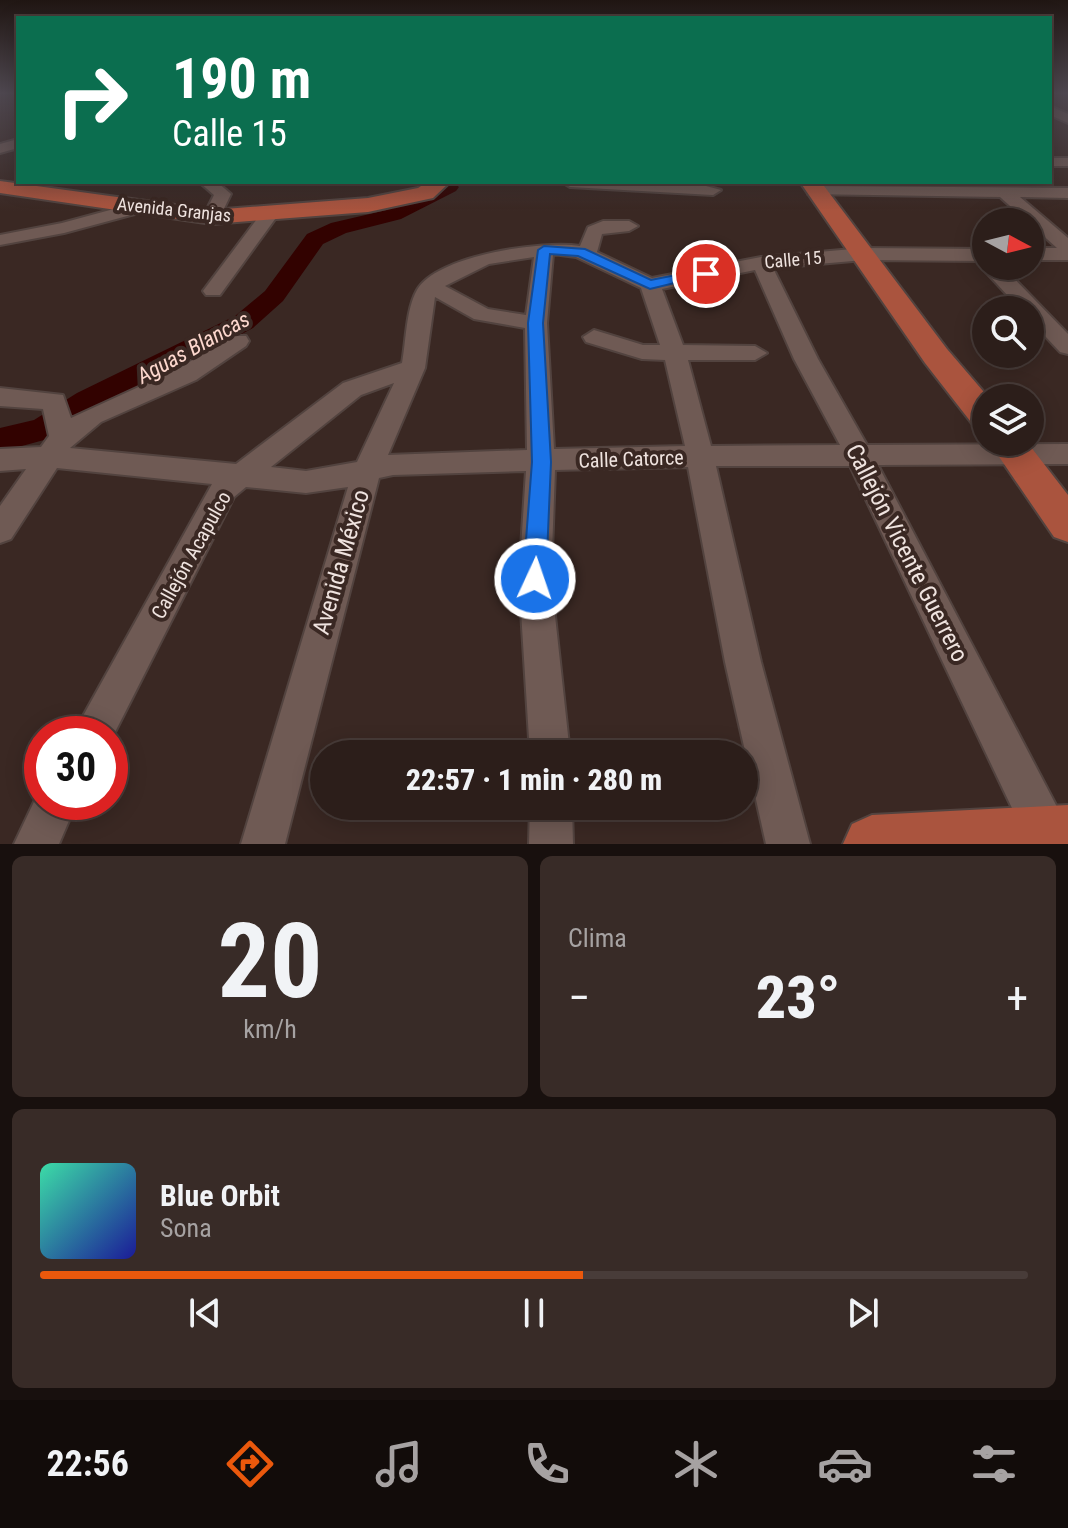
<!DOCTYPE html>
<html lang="es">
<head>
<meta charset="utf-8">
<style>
  :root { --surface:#2c1e1a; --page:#382b27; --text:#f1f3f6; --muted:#a6a2a2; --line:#483c39; --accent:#ea580c }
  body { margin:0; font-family:"Roboto Condensed",sans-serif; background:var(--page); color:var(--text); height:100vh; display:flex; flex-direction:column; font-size:30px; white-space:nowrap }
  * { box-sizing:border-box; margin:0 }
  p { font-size:26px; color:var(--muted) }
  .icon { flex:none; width:44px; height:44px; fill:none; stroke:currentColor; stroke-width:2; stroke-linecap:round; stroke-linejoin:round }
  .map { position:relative; height:844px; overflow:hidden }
  .drawer { display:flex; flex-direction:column; gap:12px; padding:12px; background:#18100e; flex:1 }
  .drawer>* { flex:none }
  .banner { position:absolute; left:16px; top:16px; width:1036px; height:168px; border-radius:0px; box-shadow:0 4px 20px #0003,0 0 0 2px var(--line); background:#0b6e4f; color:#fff; overflow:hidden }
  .needle { width:52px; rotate:97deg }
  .tools { position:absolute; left:972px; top:208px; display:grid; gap:16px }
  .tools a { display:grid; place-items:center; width:72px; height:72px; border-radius:50%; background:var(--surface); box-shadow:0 4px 20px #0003,0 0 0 2px var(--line); font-size:40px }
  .speed { position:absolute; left:24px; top:716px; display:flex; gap:16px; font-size:40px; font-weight:700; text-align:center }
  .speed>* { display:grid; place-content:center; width:104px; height:104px; border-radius:50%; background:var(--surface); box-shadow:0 4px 20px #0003,0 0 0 2px var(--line); line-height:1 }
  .speed .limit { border:12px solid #d22; background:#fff; color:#111 }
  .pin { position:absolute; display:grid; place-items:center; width:68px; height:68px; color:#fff; margin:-34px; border:4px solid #fff; border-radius:50%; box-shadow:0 2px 8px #0007 }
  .me { position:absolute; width:88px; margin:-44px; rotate:3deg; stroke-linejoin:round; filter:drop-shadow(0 0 6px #0008) }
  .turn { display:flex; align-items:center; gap:28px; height:168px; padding:0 24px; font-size:36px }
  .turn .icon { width:104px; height:104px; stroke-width:2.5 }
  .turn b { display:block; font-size:56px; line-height:68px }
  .big { font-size:60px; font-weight:800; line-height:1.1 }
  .drawer .widget { flex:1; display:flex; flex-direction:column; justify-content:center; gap:12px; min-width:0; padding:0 28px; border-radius:12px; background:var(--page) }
  .drawer .dial { align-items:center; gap:0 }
  .dial b { font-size:104px; line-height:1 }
  .song { display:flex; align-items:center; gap:24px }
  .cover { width:96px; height:96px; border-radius:12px; background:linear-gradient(135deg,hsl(160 70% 55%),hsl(240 70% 35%)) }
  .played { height:8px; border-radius:4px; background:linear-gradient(90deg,var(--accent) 55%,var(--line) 55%) }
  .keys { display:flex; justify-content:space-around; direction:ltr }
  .heat { display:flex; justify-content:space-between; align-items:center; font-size:44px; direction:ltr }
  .drawer .tiles { flex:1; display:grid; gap:12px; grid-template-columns:1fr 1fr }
  .widget:last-child { grid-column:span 2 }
  .trip { position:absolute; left:310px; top:740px; width:448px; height:80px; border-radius:40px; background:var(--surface); box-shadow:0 4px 20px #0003,0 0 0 2px var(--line); font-weight:800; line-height:80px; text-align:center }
  .dock { display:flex; height:128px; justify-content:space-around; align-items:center; background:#120c0a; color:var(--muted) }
  .dock .icon { width:56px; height:56px }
  .dock .current { color:var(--accent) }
  .dock b { font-size:36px; color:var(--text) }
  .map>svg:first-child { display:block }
</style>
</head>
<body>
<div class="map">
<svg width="1068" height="844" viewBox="0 0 1068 844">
  <rect width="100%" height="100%" fill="#3a2823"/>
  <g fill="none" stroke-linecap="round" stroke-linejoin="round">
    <path fill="#320200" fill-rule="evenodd" d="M453 182 459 187 456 191 401 219 346 233 323 244 283 301 253 328 99 409 55 437 0 452V428L34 420 77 393 235 316 265 291 307 234 331 223 387 210 442 183Z"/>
    <g stroke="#52433f" stroke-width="4">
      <path id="minor" d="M1050 106 1068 114V123L1050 115Z
        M18 139V148L0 153V144Z
        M1050 158H1068V166H1050Z
        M199 182H217L231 194 218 221H206L203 217 214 195Z
        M562 182H691L721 190 713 195 570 187Z
        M814 186 1068 188V198L1020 197 1068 238V260H1030V248H1057L1000 197 808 194V188Z
        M136 203 144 208 142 212 64 233 0 245V235L62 223Z
        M269 210 278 215 220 295H206L203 291 263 211Z
        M603 221H629L638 226 629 231 602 234 597 252 652 278 761 257 864 248 986 249V261L864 260 773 268 818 359 867 445 1068 444V464L878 465 1068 828V844H1029L850 466H716L761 662 810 844H766L725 662 688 467 555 470 551 579 570 754H530L519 579 526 471 393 475 379 478 285 844H241L348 487 306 493 246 487 234 497 110 742V734H73L212 484 57 468 11 539 0 543V506L26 469 0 471V449L41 447 49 436 43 409 0 406V388L63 395 71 418 180 368 230 336H246L249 341 246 346 196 380 101 422 70 448 236 464 343 383 402 363C406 342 406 309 417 290 437 255 544 240 580 246L588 227ZM553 254 576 257 641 288 660 345H643L594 330 583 337 586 342 642 359 665 360 685 446 554 449 547 323ZM534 257 526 315 488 309 445 286 489 264ZM755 270 794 359 840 445 711 446 688 360H755L767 353 755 346 683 345 662 289ZM435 297 474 319 525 328 527 450 388 455 425 368ZM394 383 357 462 306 471 271 467 361 395Z
        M986 261V266H1002L1068 334V354L1060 352 1030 320V310H1021L984 270 981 266Z
        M41 787 42 802H77L59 844H14Z
        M530 806H572L573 844H529Z"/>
    </g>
    <g stroke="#52433f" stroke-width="4">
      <path id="major" d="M0 181 212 210 368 198 418 188 427 182H450L433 198 368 212 212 224 0 193Z
        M800 182H821L947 349 989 398H986V429L974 426 925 363Z
        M989 442H1027L1068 495V542L1054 537Z
        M1068 805V844H843L852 824 872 815Z"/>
    </g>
    <use href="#minor" fill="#6f5a54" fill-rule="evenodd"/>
    <use href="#major" fill="#aa543e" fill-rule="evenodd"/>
  </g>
  <linearGradient id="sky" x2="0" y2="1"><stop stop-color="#201613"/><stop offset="0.44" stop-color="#4f4850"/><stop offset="1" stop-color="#4f4850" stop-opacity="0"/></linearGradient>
  <rect width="1068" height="211" fill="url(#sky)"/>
  <path fill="#1a73e8" stroke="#114b97" stroke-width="2" d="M544 246 585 249 651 280 706 269 712 274 650 289 578 256 550 254 543 323 551 462 546 579 543 587 535 590 527 587 523 579 532 462 528 323 538 250Z"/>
  <g text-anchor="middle" stroke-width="8" stroke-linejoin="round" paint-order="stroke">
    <g font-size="18" fill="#efe3df" stroke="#3a2823">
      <text transform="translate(174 210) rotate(6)" y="6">Avenida Granjas</text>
      <text transform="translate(793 260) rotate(-5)" y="6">Calle 15</text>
    </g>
    <g font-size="20" fill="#efe3df" stroke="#3a2823">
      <text transform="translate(631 459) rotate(-2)" y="7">Calle Catorce</text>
      <text transform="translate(191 555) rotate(-61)" y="7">Callejón Acapulco</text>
    </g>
    <g font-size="22" font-style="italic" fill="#fdd8ce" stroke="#3a2823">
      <text transform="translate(193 347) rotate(-29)" y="8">Aguas Blancas</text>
    </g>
    <g font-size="24" fill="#efe3df" stroke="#3a2823">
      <text transform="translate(907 553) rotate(63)" y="8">Callejón Vicente Guerrero</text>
      <text transform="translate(341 562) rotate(-74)" y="8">Avenida México</text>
    </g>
  </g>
</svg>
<div class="tools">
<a><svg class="needle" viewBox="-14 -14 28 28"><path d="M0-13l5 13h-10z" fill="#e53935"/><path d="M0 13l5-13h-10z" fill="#a6a2a2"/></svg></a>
<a><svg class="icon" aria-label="search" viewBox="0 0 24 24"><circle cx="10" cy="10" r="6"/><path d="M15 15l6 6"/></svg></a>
<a><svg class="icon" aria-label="layers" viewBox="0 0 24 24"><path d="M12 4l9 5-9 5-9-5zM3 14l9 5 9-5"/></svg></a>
</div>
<div class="speed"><div class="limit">30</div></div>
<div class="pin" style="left:706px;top:274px;background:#d93025"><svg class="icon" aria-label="arrive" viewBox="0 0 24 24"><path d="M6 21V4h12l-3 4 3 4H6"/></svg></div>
<svg class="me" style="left:535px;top:579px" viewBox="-20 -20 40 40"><circle r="17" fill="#1a73e8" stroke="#fff" stroke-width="3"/><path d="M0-11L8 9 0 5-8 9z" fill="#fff"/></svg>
<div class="trip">22:57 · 1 min · 280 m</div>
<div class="banner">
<div class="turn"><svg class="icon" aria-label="right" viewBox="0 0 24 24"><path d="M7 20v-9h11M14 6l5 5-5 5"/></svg><div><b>190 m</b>Calle 15</div></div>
</div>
</div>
<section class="drawer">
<div class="tiles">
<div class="widget dial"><b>20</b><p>km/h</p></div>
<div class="widget"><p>Clima</p>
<div class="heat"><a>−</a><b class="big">23°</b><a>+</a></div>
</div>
<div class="widget">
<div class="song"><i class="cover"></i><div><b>Blue Orbit</b><p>Sona</p></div></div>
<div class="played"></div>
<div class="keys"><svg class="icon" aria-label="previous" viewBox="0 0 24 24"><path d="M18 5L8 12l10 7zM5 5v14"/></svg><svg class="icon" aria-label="pause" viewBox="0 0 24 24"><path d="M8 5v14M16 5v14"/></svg><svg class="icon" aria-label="next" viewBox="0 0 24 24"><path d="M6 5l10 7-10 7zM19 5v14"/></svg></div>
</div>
</div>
</section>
<nav class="dock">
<b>22:56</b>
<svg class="icon current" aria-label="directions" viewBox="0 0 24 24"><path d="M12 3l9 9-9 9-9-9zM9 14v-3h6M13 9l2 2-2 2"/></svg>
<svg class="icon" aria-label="music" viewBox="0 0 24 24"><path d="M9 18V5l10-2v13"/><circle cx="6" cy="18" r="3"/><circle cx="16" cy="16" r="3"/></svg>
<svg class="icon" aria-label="phone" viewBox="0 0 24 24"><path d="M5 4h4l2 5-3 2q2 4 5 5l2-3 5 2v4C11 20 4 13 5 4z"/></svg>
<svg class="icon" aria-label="climate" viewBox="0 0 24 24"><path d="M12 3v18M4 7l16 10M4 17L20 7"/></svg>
<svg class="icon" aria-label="car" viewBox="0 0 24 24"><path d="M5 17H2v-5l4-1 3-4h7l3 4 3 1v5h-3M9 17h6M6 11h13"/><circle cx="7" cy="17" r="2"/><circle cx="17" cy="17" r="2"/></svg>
<svg class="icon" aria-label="filters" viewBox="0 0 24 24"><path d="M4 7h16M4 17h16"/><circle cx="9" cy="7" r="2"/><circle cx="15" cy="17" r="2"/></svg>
</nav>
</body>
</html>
